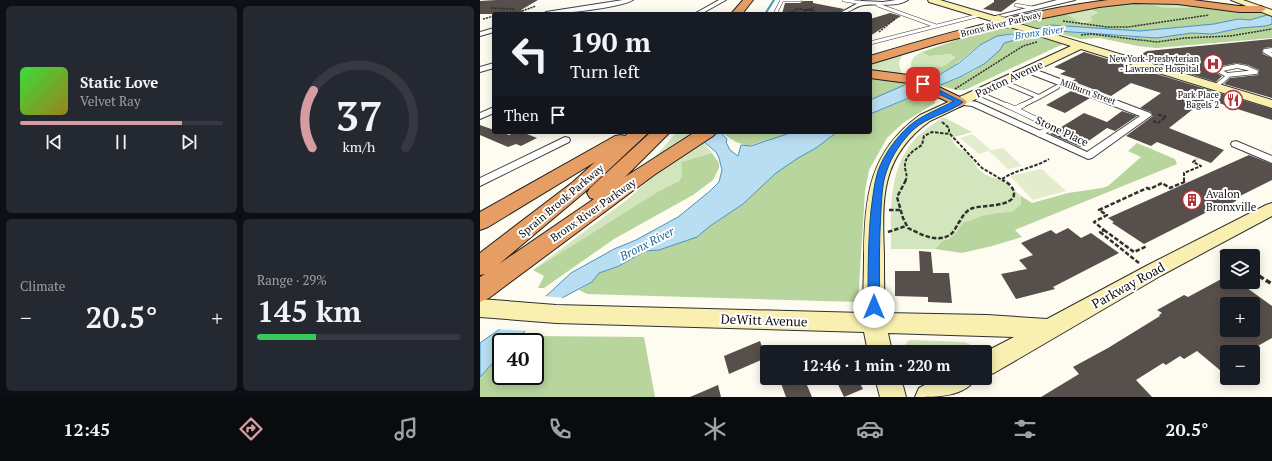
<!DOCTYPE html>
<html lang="en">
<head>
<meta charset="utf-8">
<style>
  :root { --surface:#171b24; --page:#242831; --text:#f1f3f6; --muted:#9ea1a6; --line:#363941; --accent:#d59ca1 }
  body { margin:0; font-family:"PT Serif",serif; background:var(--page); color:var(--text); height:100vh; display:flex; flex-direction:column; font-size:15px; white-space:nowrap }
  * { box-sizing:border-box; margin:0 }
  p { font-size:13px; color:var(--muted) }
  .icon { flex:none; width:22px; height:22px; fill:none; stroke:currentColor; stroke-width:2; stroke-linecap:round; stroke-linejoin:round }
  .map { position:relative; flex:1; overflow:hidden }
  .details { display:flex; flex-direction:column; gap:6px; padding:6px; background:#0d0f14; width:480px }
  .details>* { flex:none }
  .top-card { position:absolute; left:12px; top:12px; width:380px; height:122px; border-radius:4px; box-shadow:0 2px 10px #0003; background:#171b24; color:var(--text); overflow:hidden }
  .buttons { position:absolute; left:740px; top:249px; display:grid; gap:8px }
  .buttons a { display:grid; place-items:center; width:40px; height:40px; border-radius:4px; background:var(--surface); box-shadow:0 2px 10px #0003; font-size:20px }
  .speed { position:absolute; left:12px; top:333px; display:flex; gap:8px; font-size:20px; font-weight:700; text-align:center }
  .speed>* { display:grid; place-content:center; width:52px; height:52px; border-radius:50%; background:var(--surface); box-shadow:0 2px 10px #0003; line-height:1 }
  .speed .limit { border:2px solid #111; border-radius:6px; background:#fff; color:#111 }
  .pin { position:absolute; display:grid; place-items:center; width:34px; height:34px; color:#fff; margin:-17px; border-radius:8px; box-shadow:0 2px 6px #0006 }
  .me { position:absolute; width:44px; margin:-22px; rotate:0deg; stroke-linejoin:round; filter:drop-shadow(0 0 3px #0008) }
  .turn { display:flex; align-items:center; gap:14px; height:84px; padding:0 12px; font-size:18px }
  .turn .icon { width:52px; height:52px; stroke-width:2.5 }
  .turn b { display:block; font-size:28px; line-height:34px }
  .then { display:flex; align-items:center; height:38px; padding:0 12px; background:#0003; gap:8px; font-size:15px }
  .big { font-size:30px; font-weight:600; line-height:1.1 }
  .details .card { flex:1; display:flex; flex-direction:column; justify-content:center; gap:6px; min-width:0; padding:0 14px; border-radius:6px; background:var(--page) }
  .details .dial { align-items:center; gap:0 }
  .dial svg { height:104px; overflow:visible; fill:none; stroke:var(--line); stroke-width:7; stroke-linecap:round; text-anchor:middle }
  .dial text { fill:var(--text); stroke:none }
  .song { display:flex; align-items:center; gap:12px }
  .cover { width:48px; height:48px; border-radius:6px; background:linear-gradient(135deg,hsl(120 70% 55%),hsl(50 70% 35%)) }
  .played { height:4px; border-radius:2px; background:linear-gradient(90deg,var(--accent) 80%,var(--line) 80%) }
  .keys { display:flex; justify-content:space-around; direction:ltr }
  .heat { display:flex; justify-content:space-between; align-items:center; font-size:22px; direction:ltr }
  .charge { height:6px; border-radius:3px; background:linear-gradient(90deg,#34c759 29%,var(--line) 0) }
  .details .tiles { flex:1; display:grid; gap:6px; grid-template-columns:repeat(2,1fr) }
  .trip { position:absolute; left:280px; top:345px; width:232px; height:40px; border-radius:4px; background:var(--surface); box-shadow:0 2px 10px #0003; font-weight:600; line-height:40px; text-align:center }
  .tabs { display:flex; height:64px; justify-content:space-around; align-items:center; background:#090b0e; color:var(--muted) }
  .tabs .icon { width:28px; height:28px }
  .tabs .current { color:var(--accent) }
  .tabs b { font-size:18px; color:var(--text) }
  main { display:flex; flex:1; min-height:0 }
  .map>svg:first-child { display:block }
</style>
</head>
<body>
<main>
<section class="details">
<div class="tiles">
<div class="card">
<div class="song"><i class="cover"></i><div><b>Static Love</b><p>Velvet Ray</p></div></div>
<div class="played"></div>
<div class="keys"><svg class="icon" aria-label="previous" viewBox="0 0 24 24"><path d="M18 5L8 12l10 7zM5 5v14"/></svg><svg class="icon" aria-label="pause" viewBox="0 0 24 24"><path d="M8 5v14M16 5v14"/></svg><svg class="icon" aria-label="next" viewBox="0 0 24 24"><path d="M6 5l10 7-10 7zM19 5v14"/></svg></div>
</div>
<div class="card dial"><svg viewBox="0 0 100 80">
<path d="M14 69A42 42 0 1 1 86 69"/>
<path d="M14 69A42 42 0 0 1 15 25" stroke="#d59ca1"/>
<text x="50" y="56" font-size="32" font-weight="700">37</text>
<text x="50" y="72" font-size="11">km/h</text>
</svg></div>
<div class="card"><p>Climate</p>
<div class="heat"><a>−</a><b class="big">20.5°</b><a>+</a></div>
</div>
<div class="card"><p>Range · 29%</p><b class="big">145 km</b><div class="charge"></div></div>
</div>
</section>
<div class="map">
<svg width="792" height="397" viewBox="0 0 792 397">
  <rect width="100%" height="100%" fill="#fefbf0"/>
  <path fill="#d2e5bd" d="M661 1 703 4 710 8H685Z
    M608 7 609 9 618 13 611 22 598 21 582 14Z
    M427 52C417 59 417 66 424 75L390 72V62Z
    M442 52 449 56 472 54 475 56 464 66 432 71C429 61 433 56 442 52Z
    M463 117 492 132 471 138 476 146 488 154 499 170 506 175 524 181 541 196V204L533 211 504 215 483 223 474 235 469 239 462 241 455 249H411C411 213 408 176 430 145 438 134 452 125 463 117Z
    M197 132H212L213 133 215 132 177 157H175Z
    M235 132H240L223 142 232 153 201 162 202 176 199 181 179 191 53 270 148 199 173 176Z
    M429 340 484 342 490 344 492 350V352H420L422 348Z"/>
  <path fill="#b7d59d" d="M647 2 667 3 685 8H710L703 4 774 10 787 15 770 20 758 19 734 24 660 31 629 30 580 25H570L559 29 538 22C548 20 574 13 582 14 592 14 598 27 612 21L611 16 618 13 608 8Z
    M792 24V38L676 48 658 46 620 38 601 39 572 32 578 31 608 32 640 36 677 38 711 33 732 34 761 28 786 26Z
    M523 25 545 32C534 33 521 34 511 39 507 41 502 43 498 46 482 58 453 90 432 71L464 66 475 57 471 54 449 56 442 52 491 35Z
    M556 36 583 44 485 90H475L459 85C480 80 513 63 524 43L535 40Z
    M390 78 423 82 425 85 390 100Z
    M446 92 455 98V103L423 123 407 138 389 170 385 191 378 302 107 294 99 290 112 282 119 273 139 266 165 251 179 250 217 237 230 226 263 204 296 173 318 158 336 148 357 132H390V114Z
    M240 132H313L268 146 256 142Z
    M657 143 695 159 697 164 535 230 542 237 512 246 482 253 455 249 462 241 469 239 474 235 483 223 504 215 533 211 541 204V196L552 203 588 193 622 188 628 186 661 157 648 151Z
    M232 153 239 163V168L233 180 213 195 134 239 64 288H58L64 276 53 270 179 191 199 181 202 176 201 162Z
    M51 336 164 337 175 397H0V377L21 354V376H55V342H37Z"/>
  <path fill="#e3edcd" d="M492 134 511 150 499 154 480 138Z
    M523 148 542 166 528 169 509 151Z
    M561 169H562L586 191 553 200 530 176Z"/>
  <path fill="#b9ddf1" stroke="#4793c1" d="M787 15H792V24L786 26 761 28 732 34 711 33 677 38 578 31 547 39 535 40 524 43 520 50 504 64 480 77 390 114V100L443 77 459 75 479 63 500 45 517 36 547 32 570 25 660 31 734 24 758 19 770 20Z
    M240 132 247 139 246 142 250 150 258 156 261 145 271 146 313 132H357L336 148 318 158 296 173 263 204 230 226 217 237 179 250 165 251 139 266 119 273 112 282 80 299 33 342H21V354L0 377V343L65 297 91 273 134 249 156 240 198 217 230 191 239 182 242 170 239 158 236 152 224 142Z"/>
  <path fill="#fefbf0" d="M63 296 86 298 81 300 48 331 15 329Z"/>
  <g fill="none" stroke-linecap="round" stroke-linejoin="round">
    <path stroke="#4793c1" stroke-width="2" d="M285 14 294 0"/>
  </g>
  <path fill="#564f4b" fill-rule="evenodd" d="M16 0H58L41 10 43 12 32 14H0V1Z
    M514 0H537L521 12 503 9 514 2Z
    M323 1H333V3L364 9 357 14H302L305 3H320Z
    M410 13 421 16 390 36V19Z
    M792 39V47L784 48 782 51 783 54 792 58V98L744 84 750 78 778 75 779 70 768 65 757 63 736 67 735 72 742 76 736 82 656 57 667 51Z
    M604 52 792 109V120L726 99 689 128 744 150 731 163 677 142 671 146 646 136 673 116 671 112 660 108 681 93 651 83 631 96 592 81 596 79 580 74 586 71 574 67Z
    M591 91 610 98 585 113 566 105Z
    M642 111 657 116 635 131 627 128 600 147 570 134 604 113 627 122Z
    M0 125 14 130V132H21L29 135 36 132H42L57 138 41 146 36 144 28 147 0 135Z
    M769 155 792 164V180L756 198V201L747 206 741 205 664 244 632 223 634 222 628 218Z
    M588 228 601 238 611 233 639 253 573 287 575 289 536 299 521 274 547 269 539 260 553 255 541 243 571 230 576 234Z
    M439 251 451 252 453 273H469L472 303 448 302V297L415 296V271H440Z
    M747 276V282H778L767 288 792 306V338L767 352H747V376L717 351 704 359 700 356 686 365 683 363 656 380 672 397H561L599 374 593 367 628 348 680 316 679 315 682 313 677 310 704 295 708 297ZM747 304H773V330H747Z
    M280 341 286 358 249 374 244 356Z
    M299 378H324L332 397H306Z
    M355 378H377L383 389 364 397Z
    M238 385 241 397H210Z"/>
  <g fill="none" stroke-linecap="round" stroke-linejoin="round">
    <g stroke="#414141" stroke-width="4">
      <path id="lane-far2" d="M364 0 382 3
        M398 5 456 26
        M536 5 552 8
        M295 14 302 0H320
        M390 43 500 15"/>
    </g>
    <g stroke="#414141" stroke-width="5.5">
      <path id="lane-far1" d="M792 50 785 51 792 55
        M757 66 767 68 776 72 747 75 738 70Z
        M523 82 559 97 541 106
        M735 87 747 77V75
        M498 93 528 106
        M559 97 577 87"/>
    </g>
    <g stroke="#414141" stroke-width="6">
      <path id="lane" d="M526 105 535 109
        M543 105 535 109 572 127 559 134"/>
    </g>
    <g stroke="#414141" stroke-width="2">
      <path id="street" d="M143 0H153C140 8 80 14 63 14L66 12Z
        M239 0H246L221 14H214Z
        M416 0H428C415 8 398 3 384 5 375 6 369 14 358 14L382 1 403 2Z
        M577 0H595L511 20 508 18Z
        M14 28V32L0 36V32Z
        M14 63V68L0 72V67Z
        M545 68H551L670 113 672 115 612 158 608 159 492 106 476 104 475 102 479 99 497 102 607 152 660 116 545 72Z
        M14 107V113L0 119V113Z
        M85 137 89 138 90 140 89 142 0 186V178Z
        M756 141 792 156V163L752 146 751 144 752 142Z"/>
    </g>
    <g stroke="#303030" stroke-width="2">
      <path id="secondary" d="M448 0H460L521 18 522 20 518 23 515 22 449 2Z
        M751 0H763L792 10V16Z
        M530 21 792 100V108L601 49 450 121C400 157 402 199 404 255 404 275 404 294 405 313L507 315 567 319 668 265 786 205 792 203V216L682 275 514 373 505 376V352L534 337 408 333 412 352H388L384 332 76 323 0 317V299L76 305 383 313C383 294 384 274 384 255 385 196 389 152 440 115L591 46 527 26 525 24 527 22Z
        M395 378H421L426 397H400Z
        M458 378H496C485 397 457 397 435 397L439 388Z"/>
    </g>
    <g stroke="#1f1f1f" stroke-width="2">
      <path id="highway" d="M263 0H273L262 14H251Z
        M628 0H713L759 6H781L786 9 781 12H759L698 4 654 3 619 7 533 24 456 44 390 64V56C466 33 549 10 628 0Z
        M390 70 436 76 484 99 487 102 484 105 479 107 428 83 390 78Z
        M150 132H169L107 190 19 264 114 199 110 198 107 193 110 188 171 132H190L145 177 215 132H236L233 136 174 175 9 298 0 302V277L5 274 0 275V253L93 182 115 162 8 227 0 230V212L135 136 141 135 145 136Z"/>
    </g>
    <path stroke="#303030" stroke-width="1.5" stroke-dasharray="2 1" stroke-linecap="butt" d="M11 8 34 9
      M320 9 335 11
      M42 11 56 6
      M306 14 320 8
      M323 14 326 10 334 8
      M3 19 14 16
      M583 21 627 27H648L729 15
      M399 32 415 19
      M601 35 611 34 677 42 705 38 750 36 792 29
      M475 89 543 46 557 42"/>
    <path stroke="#303030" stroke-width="2" stroke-dasharray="3.5 1.5" stroke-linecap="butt" d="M673 121 678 123 686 117 677 114
      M462 122 469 128V133
      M522 179C537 169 554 168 569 159
      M425 181C428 177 426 173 425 168 424 156 433 151 442 145L444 136 452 132 470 134 502 168 524 181
      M704 181V173L721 166 713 162 717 159"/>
    <path stroke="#303030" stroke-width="2.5" stroke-dasharray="4.5 2" stroke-linecap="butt" d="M426 180 417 197 423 218 428 228C440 234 458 244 471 234 475 231 477 224 480 221 483 215 487 210 493 208 502 205 534 207 534 194 534 187 528 183 523 180
      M409 210H421
      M624 230 654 252 667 246
      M408 232 426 226
      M740 251 748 256
      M659 263 620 232 624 230 614 222 627 215 619 210 667 188 670 189 682 183 690 188 704 182V180
      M773 272 780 277"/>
    <path stroke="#303030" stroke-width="3.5" stroke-dasharray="5.5 2.5" stroke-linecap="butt" d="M779 276 792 284"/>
    <use href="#lane-far2" stroke="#fff" stroke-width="3"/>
    <use href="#lane-far1" stroke="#fff" stroke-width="4"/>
    <use href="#lane" stroke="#fff" stroke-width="5"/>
    <use href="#street" fill="#fff" fill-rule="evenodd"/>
    <use href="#secondary" fill="#f8efb1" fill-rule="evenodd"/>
    <use href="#highway" fill="#e79e65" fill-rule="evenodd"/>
    <g stroke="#303030" stroke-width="10" stroke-linecap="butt">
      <path id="secondary-bridge" d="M518 20 530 24"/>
    </g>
    <use href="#secondary-bridge" stroke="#f8efb1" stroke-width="9"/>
  </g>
  <path fill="#1a73e8" stroke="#114b97" d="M441 83H445L483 102C470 113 448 116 433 130 422 141 412 155 407 170 402 183 402 197 401 210 399 242 399 274 400 307L398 310 394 312 390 310 388 307C388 274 388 242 391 210 393 197 394 183 398 171 404 154 416 138 429 126 442 115 459 109 474 101L441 86Z"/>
  <defs>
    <g id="hospital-ring" transform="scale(1)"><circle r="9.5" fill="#fff" stroke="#b2323a" stroke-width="1.5"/><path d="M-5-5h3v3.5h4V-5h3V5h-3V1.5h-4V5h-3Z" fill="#b2323a"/></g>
    <g id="restaurant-ring" transform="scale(1)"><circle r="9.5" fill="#fff" stroke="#b2323a" stroke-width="1.5"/><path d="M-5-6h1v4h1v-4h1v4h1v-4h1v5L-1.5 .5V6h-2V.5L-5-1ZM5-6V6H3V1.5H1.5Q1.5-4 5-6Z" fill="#b2323a"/></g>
    <g id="building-ring" transform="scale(1)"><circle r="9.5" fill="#fff" stroke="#b2323a" stroke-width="1.5"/><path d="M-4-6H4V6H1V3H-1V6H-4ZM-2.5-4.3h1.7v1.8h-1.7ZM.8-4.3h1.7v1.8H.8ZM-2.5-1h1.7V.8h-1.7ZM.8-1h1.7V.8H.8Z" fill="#b2323a"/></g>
  </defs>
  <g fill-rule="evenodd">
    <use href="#hospital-ring" x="733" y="64"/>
    <use href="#restaurant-ring" x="753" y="100"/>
    <use href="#building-ring" x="712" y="200"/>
  </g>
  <g text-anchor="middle" stroke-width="4" stroke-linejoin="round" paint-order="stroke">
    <g font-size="9" fill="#0e0e0e" stroke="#fff">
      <text transform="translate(521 24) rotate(-14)" y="3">Bronx River Parkway</text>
      <text transform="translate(608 92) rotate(20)" y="3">Milburn Street</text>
    </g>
    <g font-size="9" fill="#0e0e0e" stroke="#fff" text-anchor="end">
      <text x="719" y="62">NewYork-Presbyterian<tspan x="719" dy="10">- Lawrence Hospital</tspan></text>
      <text x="739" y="98">Park Place<tspan x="739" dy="10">Bagels 2</tspan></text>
    </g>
    <g font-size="10" font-style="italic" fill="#226595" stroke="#fff">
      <text transform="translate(559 32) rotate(-8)" y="4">Bronx River</text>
    </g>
    <g font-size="11" fill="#0e0e0e" stroke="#fff">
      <text transform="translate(529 79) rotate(-25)" y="4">Paxton Avenue</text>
      <text transform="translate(582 131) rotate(25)" y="4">Stone Place</text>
      <text transform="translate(81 201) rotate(-40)" y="4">Sprain Brook Parkway</text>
      <text transform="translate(113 210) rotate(-35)" y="4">Bronx River Parkway</text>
    </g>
    <g font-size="11" fill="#0e0e0e" stroke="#fff" text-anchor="start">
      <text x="726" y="198">Avalon<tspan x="726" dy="13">Bronxville</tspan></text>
    </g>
    <g font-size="12" font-style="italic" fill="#226595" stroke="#fff">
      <text transform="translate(167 244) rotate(-27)" y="4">Bronx River</text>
    </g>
    <g font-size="13" fill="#0e0e0e" stroke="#fff">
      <text transform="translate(648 285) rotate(-29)" y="5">Parkway Road</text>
      <text transform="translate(284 320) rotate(2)" y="5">DeWitt Avenue</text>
    </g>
  </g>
</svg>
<div class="buttons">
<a><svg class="icon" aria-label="layers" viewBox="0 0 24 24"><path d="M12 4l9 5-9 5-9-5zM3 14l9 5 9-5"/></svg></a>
<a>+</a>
<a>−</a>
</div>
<div class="speed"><div class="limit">40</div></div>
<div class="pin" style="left:443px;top:84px;background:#d93025"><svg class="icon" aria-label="arrive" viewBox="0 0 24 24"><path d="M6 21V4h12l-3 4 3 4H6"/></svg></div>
<svg class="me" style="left:394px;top:307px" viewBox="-20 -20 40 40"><circle r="19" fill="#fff"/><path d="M0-13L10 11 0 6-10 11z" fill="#1a73e8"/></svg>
<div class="trip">12:46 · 1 min · 220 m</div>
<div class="top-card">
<div class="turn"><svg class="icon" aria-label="left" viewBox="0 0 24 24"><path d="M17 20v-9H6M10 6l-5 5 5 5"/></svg><div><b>190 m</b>Turn left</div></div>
<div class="then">Then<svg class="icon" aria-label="arrive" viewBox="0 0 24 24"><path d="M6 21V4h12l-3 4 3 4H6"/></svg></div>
</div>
</div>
</main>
<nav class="tabs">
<b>12:45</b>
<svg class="icon current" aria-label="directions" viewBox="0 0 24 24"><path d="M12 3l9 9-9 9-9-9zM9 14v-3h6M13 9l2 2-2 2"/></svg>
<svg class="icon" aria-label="music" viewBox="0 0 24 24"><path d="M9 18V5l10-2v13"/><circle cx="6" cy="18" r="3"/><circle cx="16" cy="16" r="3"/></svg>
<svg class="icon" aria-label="phone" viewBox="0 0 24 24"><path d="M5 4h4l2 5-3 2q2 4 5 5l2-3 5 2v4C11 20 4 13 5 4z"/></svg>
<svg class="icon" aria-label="climate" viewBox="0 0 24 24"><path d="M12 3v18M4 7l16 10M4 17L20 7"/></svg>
<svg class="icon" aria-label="car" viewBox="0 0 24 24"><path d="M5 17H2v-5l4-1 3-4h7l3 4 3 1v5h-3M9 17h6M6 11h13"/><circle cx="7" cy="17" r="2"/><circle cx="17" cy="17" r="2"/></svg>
<svg class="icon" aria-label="filters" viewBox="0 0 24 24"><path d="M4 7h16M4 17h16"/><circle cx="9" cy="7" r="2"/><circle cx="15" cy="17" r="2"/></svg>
<b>20.5°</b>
</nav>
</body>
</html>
